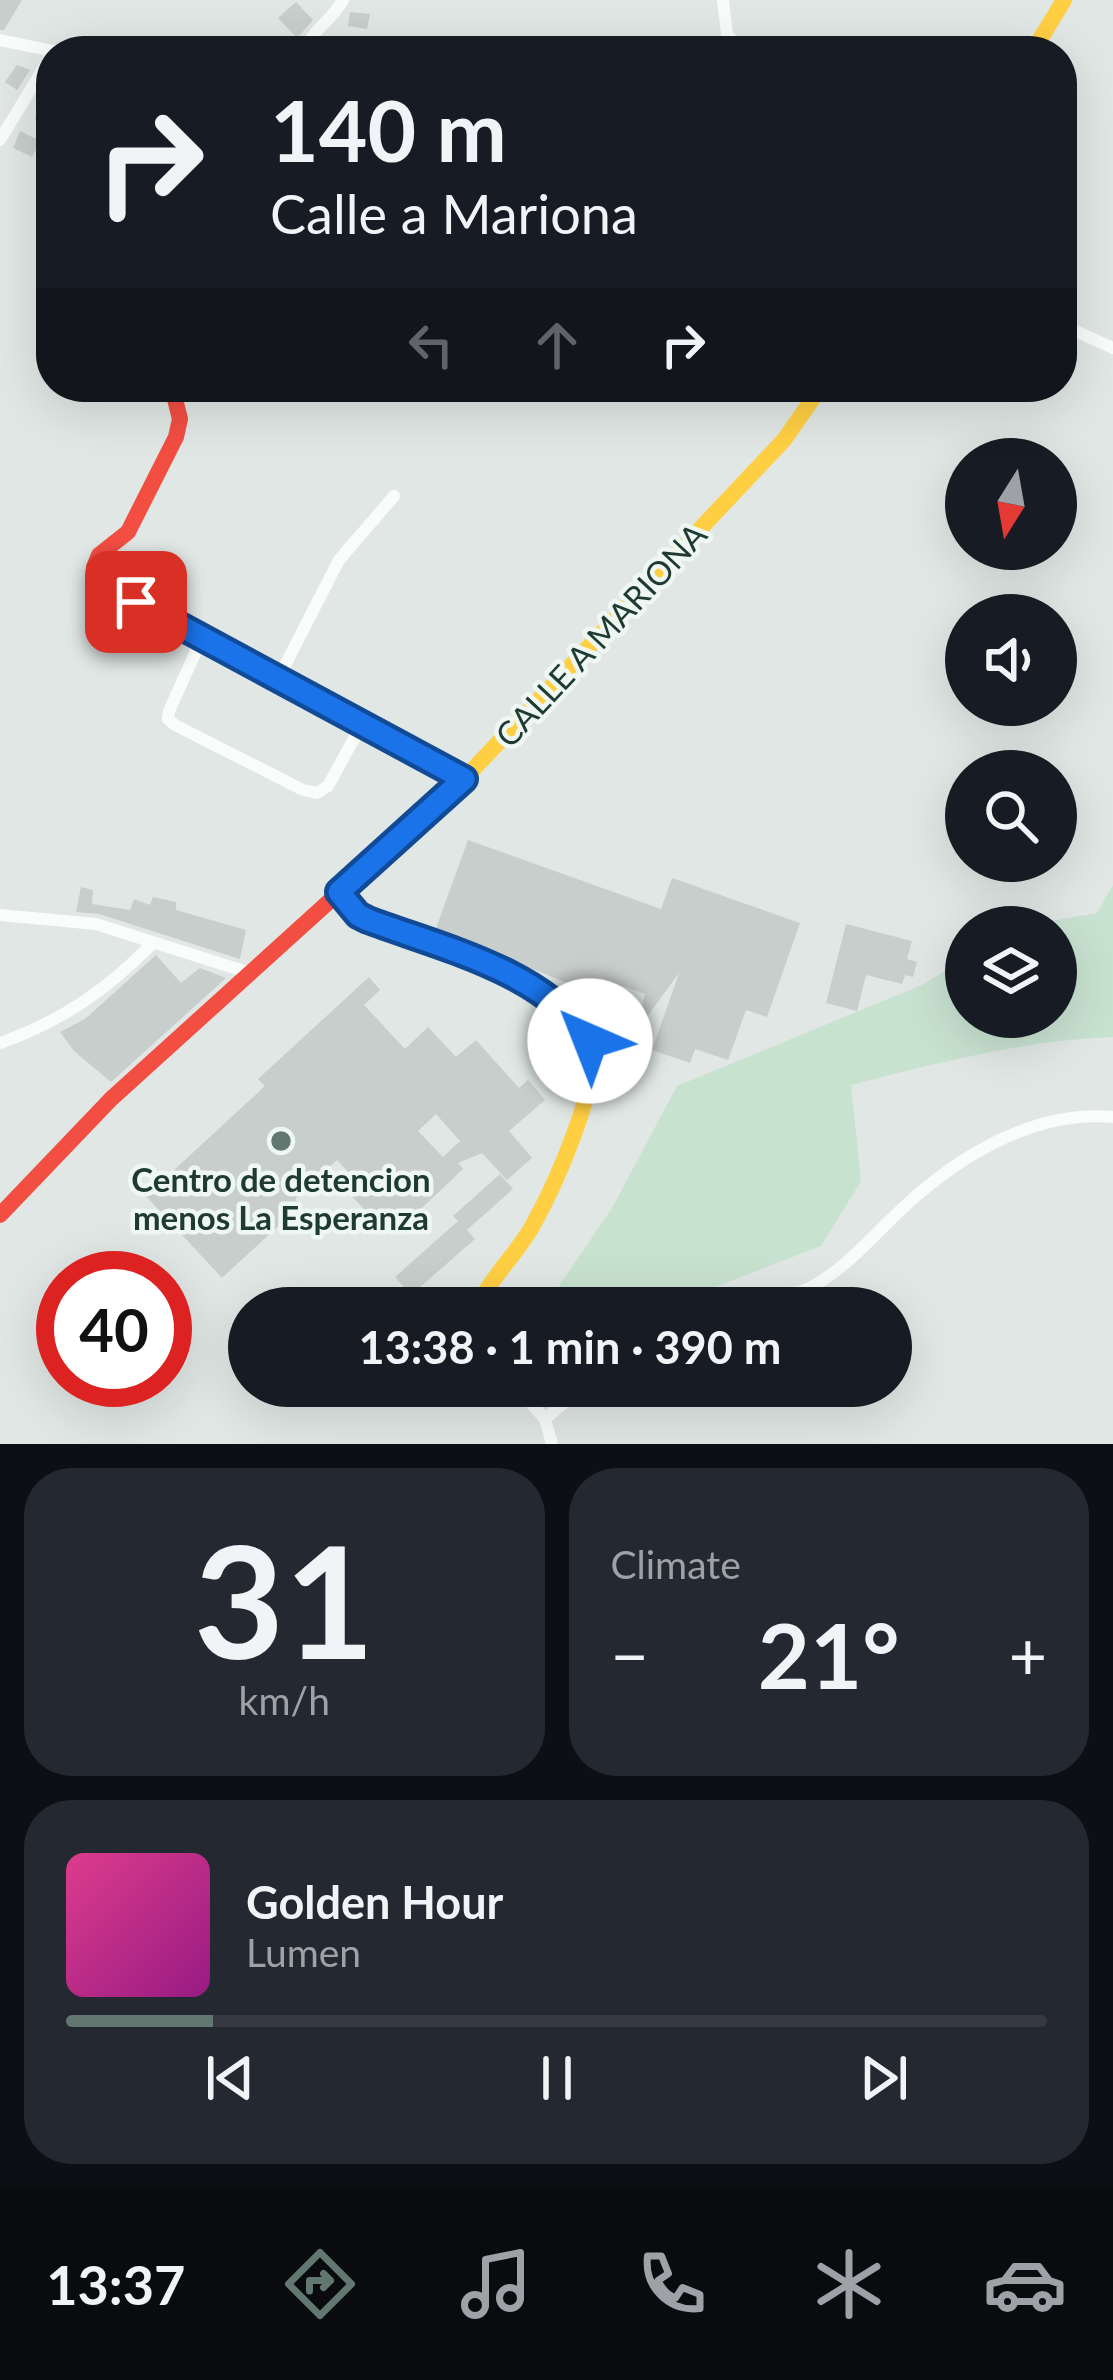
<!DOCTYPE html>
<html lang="en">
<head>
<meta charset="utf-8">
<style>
  :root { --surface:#171b24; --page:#242831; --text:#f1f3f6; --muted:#9ea1a6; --line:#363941; --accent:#627770 }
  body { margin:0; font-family:Lato,sans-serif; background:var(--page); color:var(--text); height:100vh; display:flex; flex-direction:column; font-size:45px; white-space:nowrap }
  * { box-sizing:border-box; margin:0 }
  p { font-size:39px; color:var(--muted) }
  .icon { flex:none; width:66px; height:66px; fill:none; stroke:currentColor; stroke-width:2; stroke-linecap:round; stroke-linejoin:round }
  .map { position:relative; height:1444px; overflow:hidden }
  .details { display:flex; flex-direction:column; gap:24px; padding:24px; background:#0d0f14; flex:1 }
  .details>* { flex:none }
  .top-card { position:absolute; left:36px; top:36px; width:1041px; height:366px; border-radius:48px; box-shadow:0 12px 48px #0002; background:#171b24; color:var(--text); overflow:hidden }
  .needle { width:78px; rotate:191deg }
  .tools { position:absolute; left:945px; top:438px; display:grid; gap:24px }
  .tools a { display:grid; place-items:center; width:132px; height:132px; border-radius:50%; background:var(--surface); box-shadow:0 12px 48px #0002; font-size:60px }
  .speed { position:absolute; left:36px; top:1251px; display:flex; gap:24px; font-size:60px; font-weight:700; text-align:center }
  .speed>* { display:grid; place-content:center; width:156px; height:156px; border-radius:50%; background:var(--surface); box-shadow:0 12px 48px #0002; line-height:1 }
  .speed .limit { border:18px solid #d22; background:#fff; color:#111 }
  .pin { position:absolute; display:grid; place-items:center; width:102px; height:102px; color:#fff; margin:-51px; border-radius:24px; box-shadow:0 6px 18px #0006 }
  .me { position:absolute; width:132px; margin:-66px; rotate:316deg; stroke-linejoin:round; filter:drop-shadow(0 0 9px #0008) }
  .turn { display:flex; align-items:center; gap:42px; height:252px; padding:0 36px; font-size:54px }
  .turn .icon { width:156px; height:156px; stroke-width:2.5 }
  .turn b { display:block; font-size:84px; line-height:102px }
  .lanes { display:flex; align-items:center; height:114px; padding:0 36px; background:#0003; justify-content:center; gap:60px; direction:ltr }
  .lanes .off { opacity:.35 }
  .big { font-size:90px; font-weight:700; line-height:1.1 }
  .details .widget { flex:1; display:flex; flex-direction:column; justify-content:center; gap:18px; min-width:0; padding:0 42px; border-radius:48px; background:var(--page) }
  .details .dial { align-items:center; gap:0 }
  .dial b { font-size:156px; line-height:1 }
  .song { display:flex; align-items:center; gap:36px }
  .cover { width:144px; height:144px; border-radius:18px; background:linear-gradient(135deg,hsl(330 70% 55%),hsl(310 70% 35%)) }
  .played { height:12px; border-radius:6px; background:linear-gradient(90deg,var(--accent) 15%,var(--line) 15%) }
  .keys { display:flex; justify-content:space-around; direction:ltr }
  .heat { display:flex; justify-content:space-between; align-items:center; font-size:66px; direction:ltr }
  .details .tiles { flex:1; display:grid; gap:24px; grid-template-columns:1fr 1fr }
  .widget:last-child { grid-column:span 2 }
  .trip { position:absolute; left:228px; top:1287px; width:684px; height:120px; border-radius:60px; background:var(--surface); box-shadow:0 12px 48px #0002; font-weight:700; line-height:120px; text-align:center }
  .tabs { display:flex; height:192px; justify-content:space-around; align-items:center; background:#090b0e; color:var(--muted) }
  .tabs .icon { width:84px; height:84px }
  .tabs .current { color:var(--accent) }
  .tabs b { font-size:54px; color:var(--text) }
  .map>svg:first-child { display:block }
</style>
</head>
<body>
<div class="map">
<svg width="1113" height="1444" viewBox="0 0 1113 1444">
  <rect width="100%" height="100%" fill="#e0e7e4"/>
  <path fill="#c8e2d0" d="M1113 885V1037C1025 1040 937 1063 851 1085L861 1181 821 1246 689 1297 673 1308H544L612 1208 677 1086 922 985 966 958V1017H1056V927H1017L1097 913Z"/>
  <path fill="#c8cecb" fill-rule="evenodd" d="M0 0H22L4 30H0Z
    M296 2 313 20 297 38 278 18Z
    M350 12 370 14 367 29 348 26Z
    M17 65 30 70 17 90 5 82Z
    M42 96 51 99V123L35 119Z
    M20 131 40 141 32 157 13 148Z
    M468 840 661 909 672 878 800 923 767 1017 746 1010 728 1060 695 1049 690 1063 652 1050 679 973 635 1033 645 994 600 978 594 999 580 995 608 1017 584 1010 569 997 573 985 435 931Z
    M81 887 93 890 92 904 130 910 134 899 150 905 153 897 176 902V910L246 930 240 959 99 914 76 912Z
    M846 924 912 941 907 959 917 962 913 977 905 975 902 984 866 975 857 1011 826 1003Z
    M156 955 181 983 200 968 226 978 111 1082 74 1051 60 1032 85 1019Z
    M369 977 380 990 364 1005 405 1049 428 1027 456 1057 476 1040 519 1088 528 1080 545 1100 509 1131 532 1158 507 1180 482 1153 458 1163 463 1169 404 1225 397 1217 384 1230 342 1186 352 1176 337 1160 295 1199 301 1205 222 1278 146 1196 265 1086 258 1079ZM436 1114 460 1141 443 1157 418 1131Z
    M615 1021 634 1034 623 1049 605 1035Z
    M500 1174 513 1189 467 1230 475 1239 411 1295 395 1277 458 1221 453 1216Z"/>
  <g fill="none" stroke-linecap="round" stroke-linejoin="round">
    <path stroke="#fafbfb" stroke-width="12" d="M723 0 727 34 741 51
      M0 40 53 51
      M309 51 306 46C316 28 333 18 343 0
      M343 51 382 47 389 51
      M839 51 874 46 882 51
      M0 140 51 56
      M1062 325 1113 348
      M505 388 510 387
      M202 638 169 711 168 719 175 725 303 790 317 793 328 786 362 724
      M278 679 339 560 394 496
      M0 915 96 924 247 972
      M0 1043C62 1021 105 991 151 945
      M714 1308C735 1303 756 1298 778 1294 787 1292 797 1294 805 1290 844 1272 874 1234 905 1206 960 1155 1035 1110 1113 1117
      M516 1386 545 1419 552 1444
      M545 1419 584 1386"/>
    <path stroke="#ffcf43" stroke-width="16" d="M1033 51 1064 0
      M407 831 464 779 784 440 821 387
      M339 893 358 915 368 920C421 939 571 985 590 1042 603 1081 553 1189 533 1225 517 1254 491 1277 476 1308"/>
    <path stroke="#f24e42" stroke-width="16" d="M172 387 180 419 176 437 128 532 99 555 94 567 103 584 464 779
      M0 1215 111 1099 407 831"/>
  </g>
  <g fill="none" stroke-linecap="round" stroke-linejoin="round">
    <g stroke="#114b97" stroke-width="30">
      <path id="route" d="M136 602 464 779 339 892 358 915 368 920C443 948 544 971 590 1041"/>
    </g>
    <use href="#route" stroke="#1a73e8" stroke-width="21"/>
  </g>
  <circle fill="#627770" stroke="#eef7f2" stroke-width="4.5" cx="281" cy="1141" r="12"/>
  <g text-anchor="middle" stroke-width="9" stroke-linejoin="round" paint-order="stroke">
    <g font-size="33" fill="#1e3a32" stroke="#eef7f2">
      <text transform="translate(601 635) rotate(-47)" y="12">CALLE A MARIONA</text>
    </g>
    <g font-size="33" font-weight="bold" fill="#1e3a32" stroke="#eef7f2">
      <text x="281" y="1192">Centro de detencion<tspan x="281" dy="38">menos La Esperanza</tspan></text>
    </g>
  </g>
</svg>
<div class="tools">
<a><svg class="needle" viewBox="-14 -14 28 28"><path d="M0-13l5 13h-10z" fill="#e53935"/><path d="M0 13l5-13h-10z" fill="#9ea1a6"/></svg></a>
<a><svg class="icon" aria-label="sound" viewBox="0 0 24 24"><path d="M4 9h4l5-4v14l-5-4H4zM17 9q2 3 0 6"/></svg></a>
<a><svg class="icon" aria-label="search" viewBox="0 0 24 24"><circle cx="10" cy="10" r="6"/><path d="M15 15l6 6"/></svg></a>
<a><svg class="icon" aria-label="layers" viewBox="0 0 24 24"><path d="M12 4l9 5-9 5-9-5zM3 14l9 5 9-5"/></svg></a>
</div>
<div class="speed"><div class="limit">40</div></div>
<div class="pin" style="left:136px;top:602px;background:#d93025"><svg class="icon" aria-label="arrive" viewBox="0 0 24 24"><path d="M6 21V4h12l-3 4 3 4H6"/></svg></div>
<svg class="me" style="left:590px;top:1041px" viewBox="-20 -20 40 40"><circle r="19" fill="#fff"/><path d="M0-13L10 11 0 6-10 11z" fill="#1a73e8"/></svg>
<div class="trip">13:38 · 1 min · 390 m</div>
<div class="top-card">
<div class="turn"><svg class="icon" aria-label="right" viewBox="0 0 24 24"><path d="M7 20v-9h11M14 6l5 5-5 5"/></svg><div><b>140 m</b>Calle a Mariona</div></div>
<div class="lanes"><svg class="icon off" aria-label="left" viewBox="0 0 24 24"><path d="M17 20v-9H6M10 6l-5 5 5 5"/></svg><svg class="icon off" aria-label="ahead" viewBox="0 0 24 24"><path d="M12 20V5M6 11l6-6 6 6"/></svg><svg class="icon" aria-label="right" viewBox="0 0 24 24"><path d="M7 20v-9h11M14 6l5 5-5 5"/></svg></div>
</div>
</div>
<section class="details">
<div class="tiles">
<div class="widget dial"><b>31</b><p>km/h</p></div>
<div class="widget"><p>Climate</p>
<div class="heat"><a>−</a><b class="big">21°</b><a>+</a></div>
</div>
<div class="widget">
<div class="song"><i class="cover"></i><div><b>Golden Hour</b><p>Lumen</p></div></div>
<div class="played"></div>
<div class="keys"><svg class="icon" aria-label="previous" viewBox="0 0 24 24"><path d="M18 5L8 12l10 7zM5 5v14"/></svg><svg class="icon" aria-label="pause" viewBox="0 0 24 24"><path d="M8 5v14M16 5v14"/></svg><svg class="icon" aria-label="next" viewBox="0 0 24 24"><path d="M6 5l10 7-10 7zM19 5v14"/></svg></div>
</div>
</div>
</section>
<nav class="tabs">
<b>13:37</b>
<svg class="icon current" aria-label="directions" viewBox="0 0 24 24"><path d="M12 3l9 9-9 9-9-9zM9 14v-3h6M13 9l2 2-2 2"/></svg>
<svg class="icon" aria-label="music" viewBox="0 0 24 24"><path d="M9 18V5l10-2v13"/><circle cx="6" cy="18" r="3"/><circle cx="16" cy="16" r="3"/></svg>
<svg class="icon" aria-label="phone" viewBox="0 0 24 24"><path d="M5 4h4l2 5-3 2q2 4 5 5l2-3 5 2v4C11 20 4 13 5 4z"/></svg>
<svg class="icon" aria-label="climate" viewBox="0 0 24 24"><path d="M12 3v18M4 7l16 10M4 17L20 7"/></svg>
<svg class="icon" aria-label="car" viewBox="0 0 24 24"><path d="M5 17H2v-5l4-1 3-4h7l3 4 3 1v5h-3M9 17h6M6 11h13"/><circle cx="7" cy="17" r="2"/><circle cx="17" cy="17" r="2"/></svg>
</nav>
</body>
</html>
